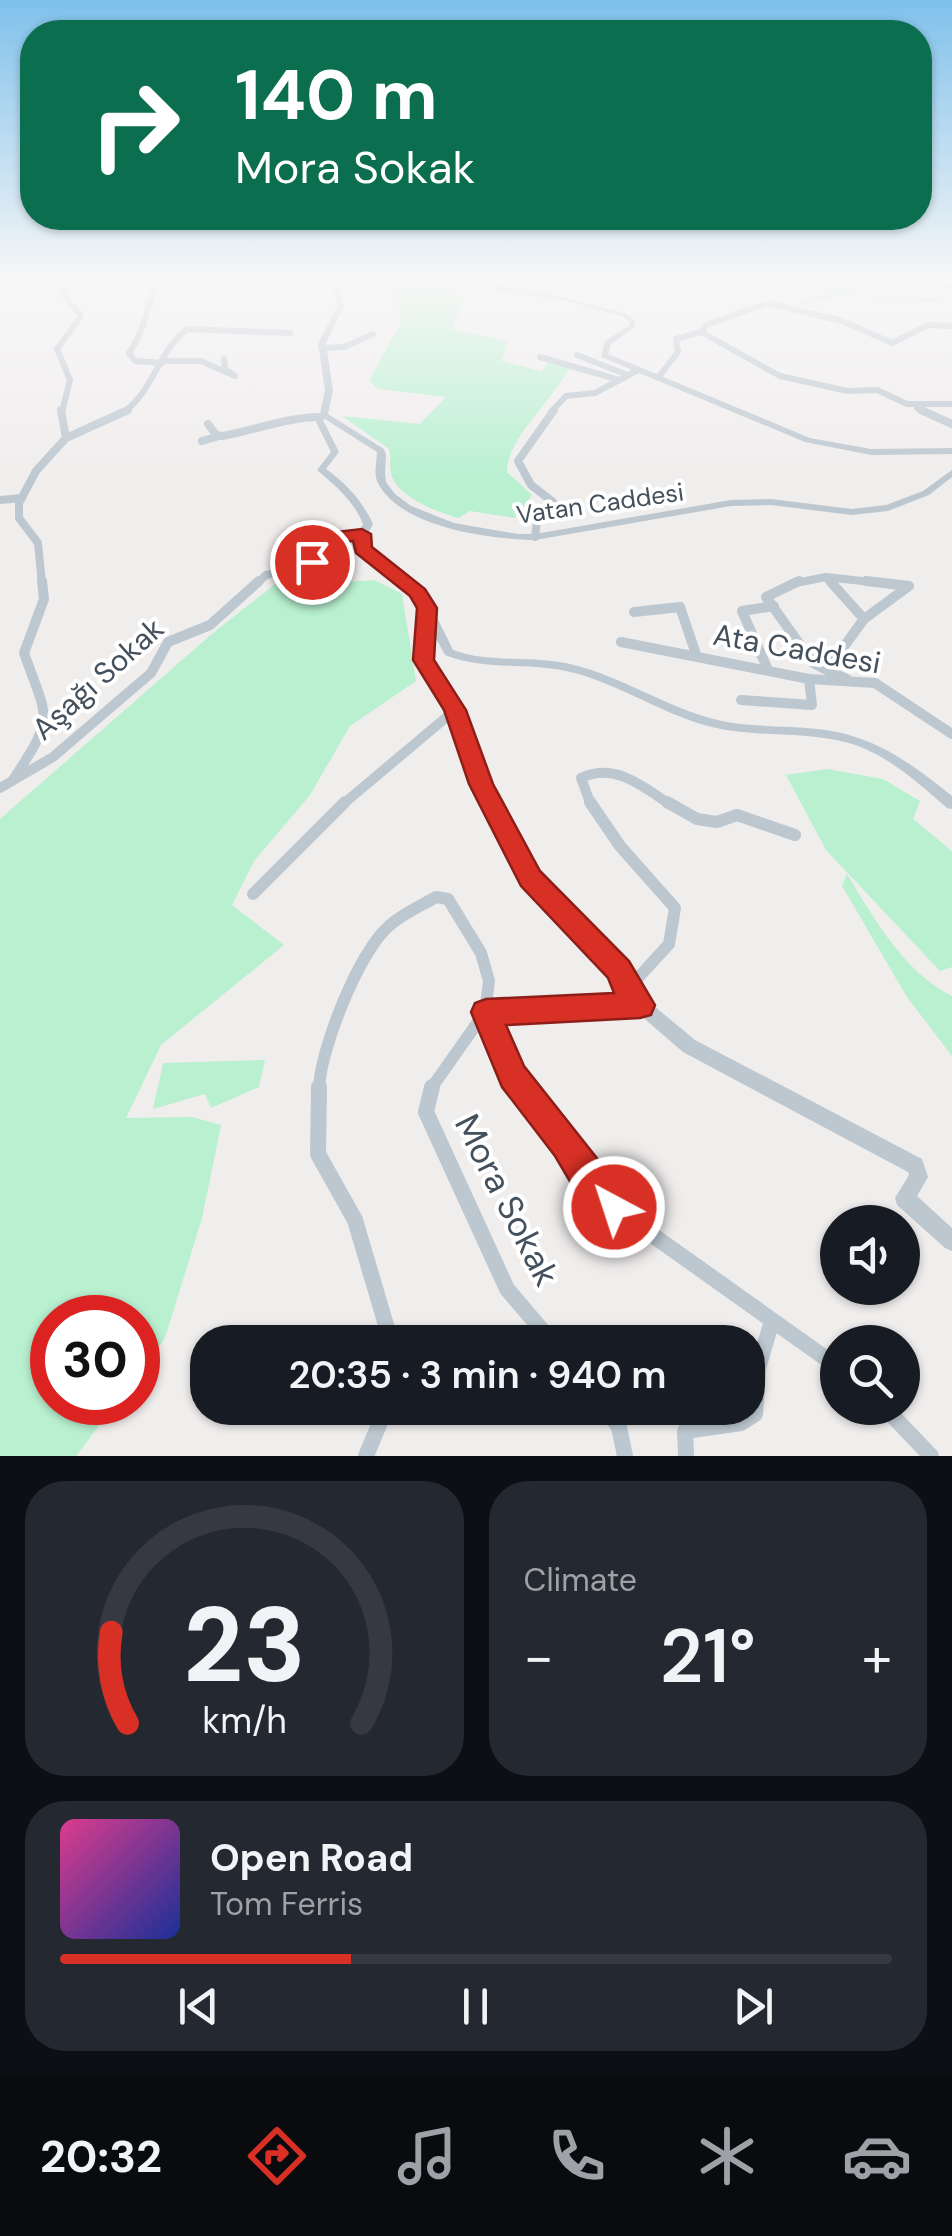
<!DOCTYPE html>
<html lang="en">
<head>
<meta charset="utf-8">
<style>
  :root { --surface:#171b24; --page:#242831; --text:#f1f3f6; --muted:#9ea1a6; --line:#363941; --accent:#d93025 }
  body { margin:0; font-family:"DM Sans",sans-serif; background:var(--page); color:var(--text); height:100vh; display:flex; flex-direction:column; font-size:38px; white-space:nowrap }
  * { box-sizing:border-box; margin:0 }
  p { font-size:32px; color:var(--muted) }
  .icon { flex:none; width:55px; height:55px; fill:none; stroke:currentColor; stroke-width:2; stroke-linecap:round; stroke-linejoin:round }
  .map { position:relative; height:1456px; overflow:hidden }
  .sheet { display:flex; flex-direction:column; gap:25px; padding:25px; background:#0d0f14; flex:1 }
  .sheet>* { flex:none }
  .banner { position:absolute; left:20px; top:20px; width:912px; height:210px; border-radius:40px; box-shadow:0 2px 8px #0004; background:#0b6e4f; color:#fff; overflow:hidden }
  .controls { position:absolute; left:820px; top:1205px; display:grid; gap:20px }
  .controls a { display:grid; place-items:center; width:100px; height:100px; border-radius:50%; background:var(--surface); box-shadow:0 2px 8px #0004; font-size:50px }
  .speed { position:absolute; left:30px; top:1295px; display:flex; gap:20px; font-size:50px; font-weight:700; text-align:center }
  .speed>* { display:grid; place-content:center; width:130px; height:130px; border-radius:50%; background:var(--surface); box-shadow:0 2px 8px #0004; line-height:1 }
  .speed .limit { border:15px solid #d22; background:#fff; color:#111 }
  .pin { position:absolute; display:grid; place-items:center; width:85px; height:85px; color:#fff; margin:-42px; border:5px solid #fff; border-radius:50%; box-shadow:0 2px 10px #0007 }
  .me { position:absolute; width:110px; margin:-55px; rotate:320deg; stroke-linejoin:round; filter:drop-shadow(0 0 8px #0008) }
  .turn { display:flex; align-items:center; gap:35px; height:210px; padding:0 50px; font-size:45px }
  .turn .icon { width:130px; height:130px; stroke-width:2.5 }
  .turn b { display:block; font-size:70px; line-height:85px }
  .big { font-size:75px; font-weight:600; line-height:1.1 }
  .sheet .tile { flex:1; display:flex; flex-direction:column; justify-content:center; gap:15px; min-width:0; padding:0 35px; border-radius:40px; background:var(--page) }
  .sheet .dial { align-items:center; gap:0 }
  .dial svg { height:260px; overflow:visible; fill:none; stroke:var(--line); stroke-width:7; stroke-linecap:round; text-anchor:middle }
  .dial text { fill:var(--text); stroke:none }
  .song { display:flex; align-items:center; gap:30px }
  .cover { width:120px; height:120px; border-radius:15px; background:linear-gradient(135deg,hsl(330 70% 55%),hsl(230 70% 35%)) }
  .played { height:10px; border-radius:5px; background:linear-gradient(90deg,var(--accent) 35%,var(--line) 35%) }
  .keys { display:flex; justify-content:space-around; direction:ltr }
  .heat { display:flex; justify-content:space-between; align-items:center; font-size:55px; direction:ltr }
  .sheet .tiles { flex:1; display:grid; gap:25px; grid-template-columns:1fr 1fr }
  .tile:last-child { grid-column:span 2 }
  .trip { position:absolute; left:190px; top:1325px; width:575px; height:100px; border-radius:40px; background:var(--surface); box-shadow:0 2px 8px #0004; font-weight:600; line-height:100px; text-align:center }
  .tab-bar { display:flex; height:160px; justify-content:space-around; align-items:center; background:#090b0e; color:var(--muted) }
  .tab-bar .icon { width:70px; height:70px }
  .tab-bar .active { color:var(--accent) }
  .tab-bar b { font-size:45px; color:var(--text) }
  .map>svg:first-child { display:block }
</style>
</head>
<body>
<div class="map">
<svg width="952" height="1456" viewBox="0 0 952 1456">
  <rect width="100%" height="100%" fill="#f0eded"/>
  <path fill="#b8f0d0" d="M368 278H432L451 286 440 278H468L452 286 465 299 452 329 507 341 502 361 541 371 549 363 569 368C552 402 507 438 507 472L532 495 515 518 470 511 458 518C438 512 396 497 391 473 389 465 392 458 389 449L342 416 420 424 446 397 378 389 369 380 401 323 399 304Z
    M550 278H712L715 283 575 292 552 291Z
    M734 278 833 284 839 278C859 309 921 288 952 303L841 296 790 307 825 293 795 283 752 287Z
    M299 577 331 583 374 580 402 594 416 681 350 726 310 795 254 861 232 905 284 945 161 1045 126 1118 192 1117 221 1125 202 1218 165 1338 138 1374V1318H52V1402L116 1403 76 1456H0V819L213 633 279 581Z
    M827 769 883 779 920 801 913 819 952 851V967L940 971 826 850 786 775Z
    M847 874C874 919 905 973 952 996V1056L907 997 842 886Z
    M265 1060 259 1087 211 1108 205 1094 153 1109 163 1063Z"/>
  <g fill="none" stroke-linecap="round" stroke-linejoin="round">
    <path stroke="#bcc7d0" stroke-width="6" d="M158 278C148 304 145 330 129 353L135 361 162 363
      M481 278 499 288 546 295
      M897 278 952 286
      M701 332 706 325 768 303 842 321 892 343 928 325 952 326
      M323 348 344 347 373 334
      M577 355 625 374
      M540 357 616 379
      M163 361H201L235 376 225 369 224 359
      M660 375 678 352 676 339 701 332 780 376 847 391 877 390 907 404H952
      M917 408 927 412
      M62 412 70 380 57 349 81 316 61 292 66 286 62 278
      M124 412C154 390 157 353 187 329L290 333
      M551 412 566 396 595 393 638 370"/>
    <path stroke="#bcc7d0" stroke-width="8" d="M921 410 952 424
      M208 424 216 435 223 436C255 430 288 417 320 417
      M66 438 128 410
      M202 441 219 436
      M0 500 22 498
      M535 537 537 521 553 502 531 485 518 461 554 410
      M826 577 889 584
      M42 584 38 543 19 518V503L36 471 66 438 61 410
      M256 584 266 575 308 566 326 538 362 534
      M791 584 826 577 832 584"/>
    <path stroke="#bcc7d0" stroke-width="10" d="M799 581 766 597 813 663 827 670
      M830 581 864 619
      M634 612 680 607 697 657
      M621 642 809 679 875 683 952 734
      M768 670 742 611 774 606
      M847 679 827 670 864 619 909 586 866 581
      M741 700 812 705 809 679
      M13 780C55 715 49 723 24 653L44 599 42 581
      M0 788 53 757 151 673 168 642 210 625 259 581
      M342 805 455 710
      M591 805 581 778C615 762 642 786 671 805"/>
    <path stroke="#bcc7d0" stroke-width="12" d="M590 802 620 846 675 908 669 944 627 990
      M667 802 697 819 717 822 737 815 795 835
      M253 894 345 802
      M319 1090C319 1052 359 951 389 926 402 914 421 906 436 897L448 899 481 953 489 981 485 1012 513 1077 523 1090
      M430 1090 485 1012 640 1005"/>
    <path stroke="#bcc7d0" stroke-width="16" d="M319 1087 318 1154 355 1220 391 1342
      M432 1087 426 1112 507 1289 552 1342
      M521 1087C553 1127 579 1171 613 1207L838 1367
      M605 1408 619 1427 625 1456
      M885 1408 931 1456
      M366 1456 386 1408
      M686 1456 685 1431 741 1423 755 1414 758 1368 772 1321"/>
    <path fill="#bcc7d0" fill-rule="evenodd" d="M329 278H335L344 306 326 343 333 390 328 414 384 449 386 455 385 474 386 482 395 494 411 506 454 523 518 534H535L731 500 771 499 852 509 886 505 923 491 952 470V477L929 495 888 511 852 515 771 505 731 506 535 540C490 539 401 528 378 483 373 474 377 462 377 452L325 419 323 420 339 452 326 469C346 483 363 502 373 524L365 539 367 548 422 591 432 607 453 650C488 663 524 656 560 662 613 671 659 704 710 718 745 728 782 725 817 729 872 734 911 763 952 796V809L947 808C917 782 885 752 845 742 798 730 748 739 701 724 655 710 613 681 566 671 524 662 486 671 445 655L431 629 430 660 461 710 488 784 536 874 625 965 636 991 695 1040 922 1159 928 1177 917 1196 952 1228V1251L945 1248 897 1205 895 1198 909 1175 908 1172 683 1052 624 1001 613 974 526 882 474 784 449 710 418 660 421 610 414 595 358 551 355 539 363 524C354 501 335 485 317 470L331 452 315 420 320 414 325 390 318 343 338 306Z
      M509 278H516L530 288 626 314 635 320V327L611 344 608 354 810 438 871 449 952 448V454L871 455 805 442 601 357 605 341 629 326V321L622 316 526 290Z"/>
  </g>
  <linearGradient id="sky" x2="0" y2="1"><stop stop-color="#7fc1eb"/><stop offset="0.58" stop-color="#f8f7f7"/><stop offset="1" stop-color="#f8f7f7" stop-opacity="0"/></linearGradient>
  <rect width="952" height="482" fill="url(#sky)"/>
  <path fill="#d93025" stroke="#8d1f18" stroke-width="2.5" d="M362 529 371 534 372 547 425 589 437 608 434 660 466 710 493 784 540 871 629 961 655 1005 651 1015 640 1018 506 1025 524 1066 626 1195 631 1207 626 1219 614 1224 601 1219 578 1195 555 1156 502 1087 471 1012 475 1003 486 999 614 993 608 978 521 886 469 784 444 710 413 660 417 608 410 596 356 553 353 541 333 543 318 566 302 562 320 534Z"/>
  <g text-anchor="middle" stroke-width="8" stroke-linejoin="round" paint-order="stroke">
    <g font-size="25" fill="#44505b" stroke="#fff">
      <text transform="translate(600 503) rotate(-8)" y="9">Vatan Caddesi</text>
    </g>
    <g font-size="30" fill="#44505b" stroke="#fff">
      <text transform="translate(797 649) rotate(10)" y="10">Ata Caddesi</text>
      <text transform="translate(98 679) rotate(-42)" y="10">Aşağı Sokak</text>
    </g>
    <g font-size="35" fill="#44505b" stroke="#fff">
      <text transform="translate(507 1200) rotate(63)" y="12">Mora Sokak</text>
    </g>
  </g>
</svg>
<div class="controls">
<a><svg class="icon" aria-label="sound" viewBox="0 0 24 24"><path d="M4 9h4l5-4v14l-5-4H4zM17 9q2 3 0 6"/></svg></a>
<a><svg class="icon" aria-label="search" viewBox="0 0 24 24"><circle cx="10" cy="10" r="6"/><path d="M15 15l6 6"/></svg></a>
</div>
<div class="speed"><div class="limit">30</div></div>
<div class="pin" style="left:312px;top:562px;background:#d93025"><svg class="icon" aria-label="arrive" viewBox="0 0 24 24"><path d="M6 21V4h12l-3 4 3 4H6"/></svg></div>
<svg class="me" style="left:614px;top:1207px" viewBox="-20 -20 40 40"><circle r="17" fill="#d93025" stroke="#fff" stroke-width="3"/><path d="M0-11L8 9 0 5-8 9z" fill="#fff"/></svg>
<div class="trip">20:35 · 3 min · 940 m</div>
<div class="banner">
<div class="turn"><svg class="icon" aria-label="right" viewBox="0 0 24 24"><path d="M7 20v-9h11M14 6l5 5-5 5"/></svg><div><b>140 m</b>Mora Sokak</div></div>
</div>
</div>
<section class="sheet">
<div class="tiles">
<div class="tile dial"><svg viewBox="0 0 100 80">
<path d="M14 69A42 42 0 1 1 86 69"/>
<path d="M14 69A42 42 0 0 1 9 41" stroke="#d93025"/>
<text x="50" y="56" font-size="32" font-weight="700">23</text>
<text x="50" y="72" font-size="11">km/h</text>
</svg></div>
<div class="tile"><p>Climate</p>
<div class="heat"><a>−</a><b class="big">21°</b><a>+</a></div>
</div>
<div class="tile">
<div class="song"><i class="cover"></i><div><b>Open Road</b><p>Tom Ferris</p></div></div>
<div class="played"></div>
<div class="keys"><svg class="icon" aria-label="previous" viewBox="0 0 24 24"><path d="M18 5L8 12l10 7zM5 5v14"/></svg><svg class="icon" aria-label="pause" viewBox="0 0 24 24"><path d="M8 5v14M16 5v14"/></svg><svg class="icon" aria-label="next" viewBox="0 0 24 24"><path d="M6 5l10 7-10 7zM19 5v14"/></svg></div>
</div>
</div>
</section>
<nav class="tab-bar">
<b>20:32</b>
<svg class="icon active" aria-label="directions" viewBox="0 0 24 24"><path d="M12 3l9 9-9 9-9-9zM9 14v-3h6M13 9l2 2-2 2"/></svg>
<svg class="icon" aria-label="music" viewBox="0 0 24 24"><path d="M9 18V5l10-2v13"/><circle cx="6" cy="18" r="3"/><circle cx="16" cy="16" r="3"/></svg>
<svg class="icon" aria-label="phone" viewBox="0 0 24 24"><path d="M5 4h4l2 5-3 2q2 4 5 5l2-3 5 2v4C11 20 4 13 5 4z"/></svg>
<svg class="icon" aria-label="climate" viewBox="0 0 24 24"><path d="M12 3v18M4 7l16 10M4 17L20 7"/></svg>
<svg class="icon" aria-label="car" viewBox="0 0 24 24"><path d="M5 17H2v-5l4-1 3-4h7l3 4 3 1v5h-3M9 17h6M6 11h13"/><circle cx="7" cy="17" r="2"/><circle cx="17" cy="17" r="2"/></svg>
</nav>
</body>
</html>
